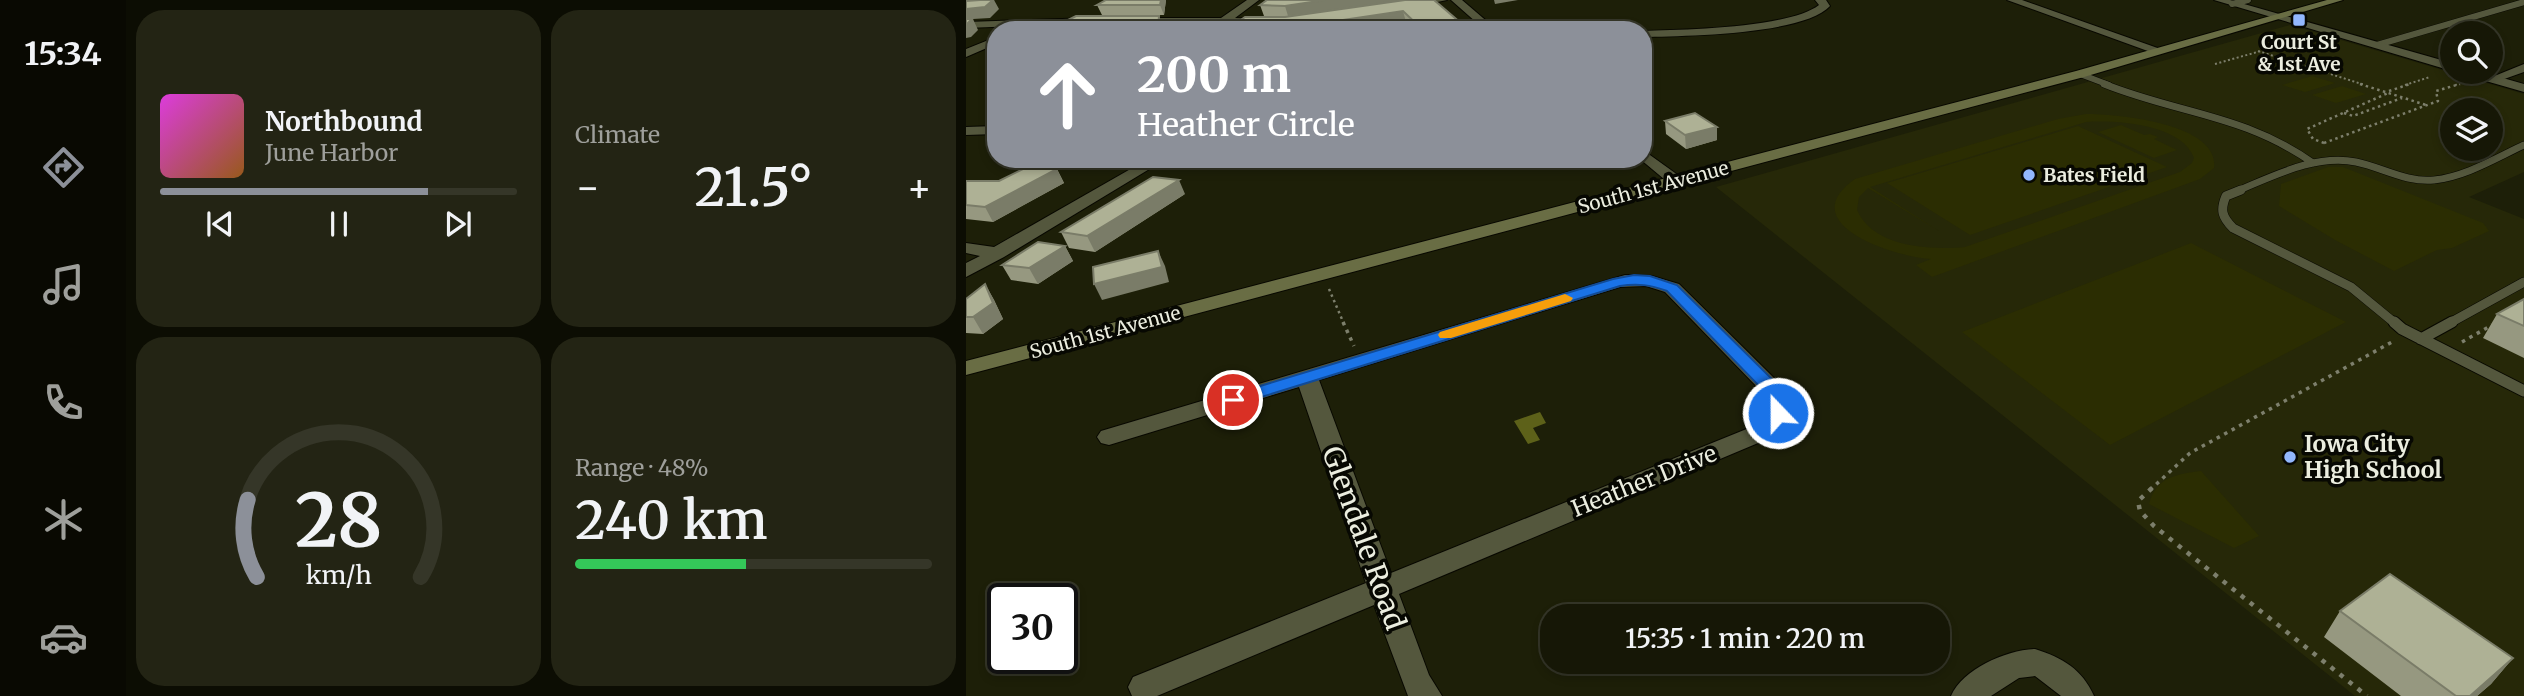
<!DOCTYPE html>
<html lang="en">
<head>
<meta charset="utf-8">
<style>
  :root { --surface:#161706; --page:#232414; --text:#f1f3f6; --muted:#9e9f9b; --line:#353628; --accent:#8c9099 }
  body { margin:0; font-family:Merriweather,serif; background:var(--page); color:var(--text); height:100vh; display:flex; flex-direction:column; font-size:26px; white-space:nowrap }
  * { box-sizing:border-box; margin:0 }
  p { font-size:23px; color:var(--muted) }
  .icon { flex:none; width:38px; height:38px; fill:none; stroke:currentColor; stroke-width:2; stroke-linecap:round; stroke-linejoin:round }
  .map { position:relative; flex:1; overflow:hidden }
  .sheet { display:flex; flex-direction:column; gap:10px; padding:10px; background:#0c0d03; width:840px }
  .sheet>* { flex:none }
  .guide { position:absolute; left:21px; top:21px; width:665px; height:147px; border-radius:28px; box-shadow:0 4px 10px #0003,0 0 0 2px var(--line); background:#8c9099; color:#fff; overflow:hidden }
  .fabs { position:absolute; left:1474px; top:21px; display:grid; gap:14px }
  .fabs a { display:grid; place-items:center; width:63px; height:63px; border-radius:50%; background:var(--surface); box-shadow:0 4px 10px #0003,0 0 0 2px var(--line); font-size:35px }
  .speed { position:absolute; left:21px; top:583px; display:flex; gap:14px; font-size:35px; font-weight:700; text-align:center }
  .speed>* { display:grid; place-content:center; width:91px; height:91px; border-radius:50%; background:var(--surface); box-shadow:0 4px 10px #0003,0 0 0 2px var(--line); line-height:1 }
  .speed .limit { border:4px solid #111; border-radius:10px; background:#fff; color:#111 }
  .pin { position:absolute; display:grid; place-items:center; width:60px; height:60px; color:#fff; margin:-30px; border:4px solid #fff; border-radius:50%; box-shadow:0 2px 7px #0007 }
  .me { position:absolute; width:77px; margin:-38px; rotate:338deg; stroke-linejoin:round; filter:drop-shadow(0 0 5px #0008) }
  .turn { display:flex; align-items:center; gap:24px; height:147px; padding:0 35px; font-size:32px }
  .turn .icon { width:91px; height:91px; stroke-width:2.5 }
  .turn b { display:block; font-size:49px; line-height:60px }
  .big { font-size:52px; font-weight:600; line-height:1.1 }
  .sheet .tile { flex:1; display:flex; flex-direction:column; justify-content:center; gap:10px; min-width:0; padding:0 24px; border-radius:28px; background:var(--page) }
  .sheet .dial { align-items:center; gap:0 }
  .dial svg { height:182px; overflow:visible; fill:none; stroke:var(--line); stroke-width:7; stroke-linecap:round; text-anchor:middle }
  .dial text { fill:var(--text); stroke:none }
  .song { display:flex; align-items:center; gap:21px }
  .cover { width:84px; height:84px; border-radius:10px; background:linear-gradient(135deg,hsl(300 70% 55%),hsl(30 70% 35%)) }
  .played { height:7px; border-radius:4px; background:linear-gradient(90deg,var(--accent) 75%,var(--line) 75%) }
  .keys { display:flex; justify-content:space-around; direction:ltr }
  .heat { display:flex; justify-content:space-between; align-items:center; font-size:38px; direction:ltr }
  .charge { height:10px; border-radius:5px; background:linear-gradient(90deg,#34c759 48%,var(--line) 0) }
  .sheet .tiles { flex:1; display:grid; gap:10px; grid-template-columns:repeat(2,1fr) }
  .trip { position:absolute; left:574px; top:604px; width:410px; height:70px; border-radius:28px; background:var(--surface); box-shadow:0 4px 10px #0003,0 0 0 2px var(--line); font-weight:600; line-height:70px; text-align:center }
  main { display:flex; flex:1; min-height:0 }
  .tab-bar { display:flex; flex-direction:column; width:126px; justify-content:space-around; align-items:center; background:#090902; color:var(--muted) }
  .tab-bar .icon { width:49px; height:49px }
  .tab-bar .selected { color:var(--accent) }
  .tab-bar b { font-size:32px; color:var(--text) }
  .map>svg:first-child { display:block }
</style>
</head>
<body>
<main>
<nav class="tab-bar">
<b>15:34</b>
<svg class="icon selected" aria-label="directions" viewBox="0 0 24 24"><path d="M12 3l9 9-9 9-9-9zM9 14v-3h6M13 9l2 2-2 2"/></svg>
<svg class="icon" aria-label="music" viewBox="0 0 24 24"><path d="M9 18V5l10-2v13"/><circle cx="6" cy="18" r="3"/><circle cx="16" cy="16" r="3"/></svg>
<svg class="icon" aria-label="phone" viewBox="0 0 24 24"><path d="M5 4h4l2 5-3 2q2 4 5 5l2-3 5 2v4C11 20 4 13 5 4z"/></svg>
<svg class="icon" aria-label="climate" viewBox="0 0 24 24"><path d="M12 3v18M4 7l16 10M4 17L20 7"/></svg>
<svg class="icon" aria-label="car" viewBox="0 0 24 24"><path d="M5 17H2v-5l4-1 3-4h7l3 4 3 1v5h-3M9 17h6M6 11h13"/><circle cx="7" cy="17" r="2"/><circle cx="17" cy="17" r="2"/></svg>
</nav>
<section class="sheet">
<div class="tiles">
<div class="tile">
<div class="song"><i class="cover"></i><div><b>Northbound</b><p>June Harbor</p></div></div>
<div class="played"></div>
<div class="keys"><svg class="icon" aria-label="previous" viewBox="0 0 24 24"><path d="M18 5L8 12l10 7zM5 5v14"/></svg><svg class="icon" aria-label="pause" viewBox="0 0 24 24"><path d="M8 5v14M16 5v14"/></svg><svg class="icon" aria-label="next" viewBox="0 0 24 24"><path d="M6 5l10 7-10 7zM19 5v14"/></svg></div>
</div>
<div class="tile"><p>Climate</p>
<div class="heat"><a>−</a><b class="big">21.5°</b><a>+</a></div>
</div>
<div class="tile dial"><svg viewBox="0 0 100 80">
<path d="M14 69A42 42 0 1 1 86 69"/>
<path d="M14 69A42 42 0 0 1 10 35" stroke="#8c9099"/>
<text x="50" y="56" font-size="32" font-weight="700">28</text>
<text x="50" y="72" font-size="11">km/h</text>
</svg></div>
<div class="tile"><p>Range · 48%</p><b class="big">240 km</b><div class="charge"></div></div>
</div>
</section>
<div class="map">
<svg width="1558" height="696" viewBox="0 0 1558 696">
  <rect width="100%" height="100%" fill="#1d1f08"/>
  <path fill="#262808" fill-rule="evenodd" d="M1324 25 1558 94V172L1503 197 1558 219V696H1389L750 187ZM1486 110H1524V149H1486Z"/>
  <path fill="#2b2d02" fill-rule="evenodd" d="M1346 76 1369 83 1339 92 1316 85Z
    M1376 86 1400 94 1370 103 1346 95Z
    M1120 114C1150 114 1254 123 1248 168L1234 179 966 277 950 265 965 259C929 257 825 224 889 179L1092 119ZM1120 122C1150 120 1216 124 1228 158L1226 163 1214 172 999 247C964 250 908 248 891 210L893 197 902 188 973 231 904 187Z
    M1155 125 1178 135 1184 134 1192 137 1188 139 1211 150 1188 158 1132 132Z
    M1112 126 1201 167 1004 235 921 183Z
    M1362 167H1377L1517 223 1523 231 1486 248 1471 250 1428 271 1369 240 1313 206 1315 184Z
    M1225 243 1380 322 1144 445 996 332Z
    M1235 471 1293 536 1268 548 1183 504C1190 477 1211 474 1235 471Z"/>
  <path fill="#5d6119" d="M574 412 580 423 567 428 574 440 562 444 548 421Z"/>
  <g fill="none" stroke-linecap="round" stroke-linejoin="round">
    <g stroke="#080800" stroke-width="7">
      <path id="service-far3" d="M1266 4 1282 0
        M1411 45 1558 2
        M1114 74 1143 85"/>
    </g>
    <g stroke="#080800" stroke-width="8">
      <path id="service-far2" d="M1138 84C1213 114 1277 114 1347 163
        M1271 191C1308 176 1349 154 1390 162 1415 167 1441 183 1468 180 1499 177 1530 158 1558 145"/>
    </g>
    <g stroke="#080800" stroke-width="10">
      <path id="service-far1" d="M1275 190 1260 196C1254 210 1256 217 1267 228L1385 287 1430 324
        M1482 324 1558 282"/>
    </g>
    <g stroke="#080800" stroke-width="13">
      <path id="service" d="M1428 322 1436 329 1558 391
        M1455 339 1486 322"/>
    </g>
    <g stroke="#080800" stroke-width="2">
      <path id="minor" d="M281 0H293L269 18 299 19 303 20V24H166L161 21 166 18H255Z
        M455 0H481L442 8 437 5Z
        M485 0H496L531 30H519Z
        M849 0H860L864 6C837 35 718 36 677 37V31C717 30 823 28 853 5Z
        M1041 0H1056L1200 51 1190 54Z
        M127 18 131 19V23L0 28V22Z
        M30 37V44L0 57V49Z
        M1558 64V72L1527 83 1521 79Z
        M30 126V134L0 135V127Z
        M677 150 716 178 718 181 716 184H704L674 159H677Z
        M182 159H200L38 257 0 277V263L14 256 0 253V243L28 247Z
        M659 275 686 276 713 284 814 384 822 402V413L814 428 804 438 433 594 463 675 476 696H442L408 605 191 696H166L162 687 167 677 400 583 333 387 143 445 135 443 131 437 135 431ZM680 286 699 292 796 392C802 407 800 416 788 426L425 573 353 380 654 287Z
        M1069 649C1097 658 1116 669 1128 696H1095L1069 676 1053 678 1025 696H985C997 669 1040 650 1069 649Z"/>
    </g>
    <g stroke="#080800" stroke-width="2">
      <path id="tertiary" d="M1248 0H1264L1486 63V71Z
        M1497 72H1516L1558 84V92L1499 75Z"/>
    </g>
    <g stroke="#080800" stroke-width="2">
      <path id="secondary" d="M1361 0H1377L1118 77 0 375V361L1110 71Z"/>
    </g>
    <path stroke="#7d7f6c" stroke-width="2" stroke-dasharray="2 2.5" stroke-linecap="butt" d="M1292 51 1399 85
      M1249 64 1323 43
      M1439 85 1464 77
      M1489 85 1494 84"/>
    <path stroke="#7d7f6c" stroke-width="2.5" stroke-dasharray="2.5 3.5" stroke-linecap="butt" d="M1394 84 1460 105
      M1423 91 1444 84
      M1378 113 1387 116 1436 98
      M1358 143 1472 101 1470 91 1494 84
      M1358 143 1347 139 1341 129 1422 93
      M363 289 378 324"/>
    <path stroke="#7d7f6c" stroke-width="3.5" stroke-dasharray="3.5 5" stroke-linecap="butt" d="M377 322 388 346
      M1496 342 1526 325
      M1184 490 1224 453 1426 342"/>
    <path stroke="#7d7f6c" stroke-width="4.5" stroke-dasharray="4.5 7" stroke-linecap="butt" d="M1186 488 1172 501 1174 511 1188 526 1401 696"/>
    <use href="#service-far3" stroke="#54573d" stroke-width="6"/>
    <use href="#service-far2" stroke="#54573d" stroke-width="7"/>
    <use href="#service-far1" stroke="#54573d" stroke-width="9"/>
    <use href="#service" stroke="#54573d" stroke-width="11"/>
    <use href="#minor" fill="#54573d" fill-rule="evenodd"/>
    <use href="#tertiary" fill="#54573d" fill-rule="evenodd"/>
    <use href="#secondary" fill="#696d44" fill-rule="evenodd"/>
  </g>
  <path fill="#969880" d="M200 0 198 15H136L131 5Z
    M439 0 503 30H448L440 22 298 16 294 5Z
    M193 16 197 27V30H97L94 24Z
    M699 121 751 140 720 149 700 134Z
    M91 169 98 183 27 222 0 219V181H33Z
    M219 194 129 252 103 248 95 232Z
    M99 246 107 261 72 284 45 280 36 265Z
    M19 284 28 300 37 319 17 334 0 333V299Z
    M1558 299V358L1517 338 1531 314Z
    M1374 611 1547 658 1525 684 1511 696H1435L1358 637Z"/>
  <path fill="#7a7c68" d="M27 0H28L33 9 24 18 7 19 12 30 5 37 0 38V9Z
    M195 0H200L198 15 194 5Z
    M359 0H437L322 16 319 6Z
    M528 0H552L529 4Z
    M437 11 440 22 387 30H310Z
    M193 16 197 27V30H185L184 28Z
    M751 127V140L720 149 719 135Z
    M253 159H269L256 167Z
    M91 169 98 183 27 222 19 207Z
    M213 180 219 194 129 252 121 236Z
    M99 246 107 261 72 284 63 268Z
    M192 251 199 266 203 282 136 300 128 284Z
    M19 284 28 300 37 319 17 334 7 317Z
    M1547 658 1525 684 1511 696H1504Z"/>
  <path fill="#aeb195" stroke="#7a7c68" stroke-width="2" d="M14 0H27L19 7 0 9V1Z
    M140 0H195L194 5H131Z
    M301 0H359L319 6 294 5Z
    M439 0H468L503 30H457L437 11 310 30 262 29 279 17H319Z
    M110 16H193L192 27 184 28 185 30H161L160 25 94 24Z
    M0 19H6L0 25Z
    M729 113 751 127 719 135 699 121Z
    M63 166 91 169 19 207 0 205V181H33Z
    M187 177 213 180 121 236 95 232Z
    M72 242 99 246 63 268 36 265Z
    M192 251 196 267 128 284 127 267Z
    M19 284 27 303 7 317H0V299Z
    M1558 299V326L1531 314Z
    M1424 574 1547 658 1504 696H1490L1374 611Z"/>
  <path fill="#1a73e8" stroke="#114b97" stroke-width="2" d="M668 275 684 276 711 285 812 385 821 401 818 417H806L804 401 799 392 701 291C684 285 672 283 654 286L273 404 267 406 258 400 261 396 647 279Z"/>
  <path fill="#f59e0b" d="M599 294 607 298 605 301 485 338H474L472 335 474 332Z"/>
  <g fill="#92b7fd" stroke="#070802" stroke-width="2.5">
    <rect x="1326" y="13" width="14" height="14" rx="3.5"/>
    <circle cx="1063" cy="175" r="7"/>
    <circle cx="1324" cy="457" r="7"/>
  </g>
  <g text-anchor="middle" stroke-width="7" stroke-linejoin="round" paint-order="stroke">
    <g font-size="19" font-weight="bold" fill="#ebeddf" stroke="#070802">
      <text x="1333" y="49">Court St<tspan x="1333" dy="22">&amp; 1st Ave</tspan></text>
      <text x="1077" y="182" text-anchor="start">Bates Field</text>
    </g>
    <g font-size="19" fill="#ebeddf" stroke="#070802">
      <text transform="translate(687 187) rotate(-15)" y="7">South 1st Avenue</text>
      <text transform="translate(139 332) rotate(-15)" y="7">South 1st Avenue</text>
    </g>
    <g font-size="23" font-weight="bold" fill="#ebeddf" stroke="#070802" text-anchor="start">
      <text x="1338" y="452">Iowa City<tspan x="1338" dy="26">High School</tspan></text>
    </g>
    <g font-size="23" fill="#ebeddf" stroke="#070802">
      <text transform="translate(678 481) rotate(-22)" y="8">Heather Drive</text>
    </g>
    <g font-size="28" fill="#ebeddf" stroke="#070802">
      <text transform="translate(398 538) rotate(70)" y="10">Glendale Road</text>
    </g>
  </g>
</svg>
<div class="fabs">
<a><svg class="icon" aria-label="search" viewBox="0 0 24 24"><circle cx="10" cy="10" r="6"/><path d="M15 15l6 6"/></svg></a>
<a><svg class="icon" aria-label="layers" viewBox="0 0 24 24"><path d="M12 4l9 5-9 5-9-5zM3 14l9 5 9-5"/></svg></a>
</div>
<div class="speed"><div class="limit">30</div></div>
<div class="pin" style="left:267px;top:400px;background:#d93025"><svg class="icon" aria-label="arrive" viewBox="0 0 24 24"><path d="M6 21V4h12l-3 4 3 4H6"/></svg></div>
<svg class="me" style="left:812px;top:413px" viewBox="-20 -20 40 40"><circle r="17" fill="#1a73e8" stroke="#fff" stroke-width="3"/><path d="M0-11L8 9 0 5-8 9z" fill="#fff"/></svg>
<div class="trip">15:35 · 1 min · 220 m</div>
<div class="guide">
<div class="turn"><svg class="icon" aria-label="ahead" viewBox="0 0 24 24"><path d="M12 20V5M6 11l6-6 6 6"/></svg><div><b>200 m</b>Heather Circle</div></div>
</div>
</div>
</main>
</body>
</html>
